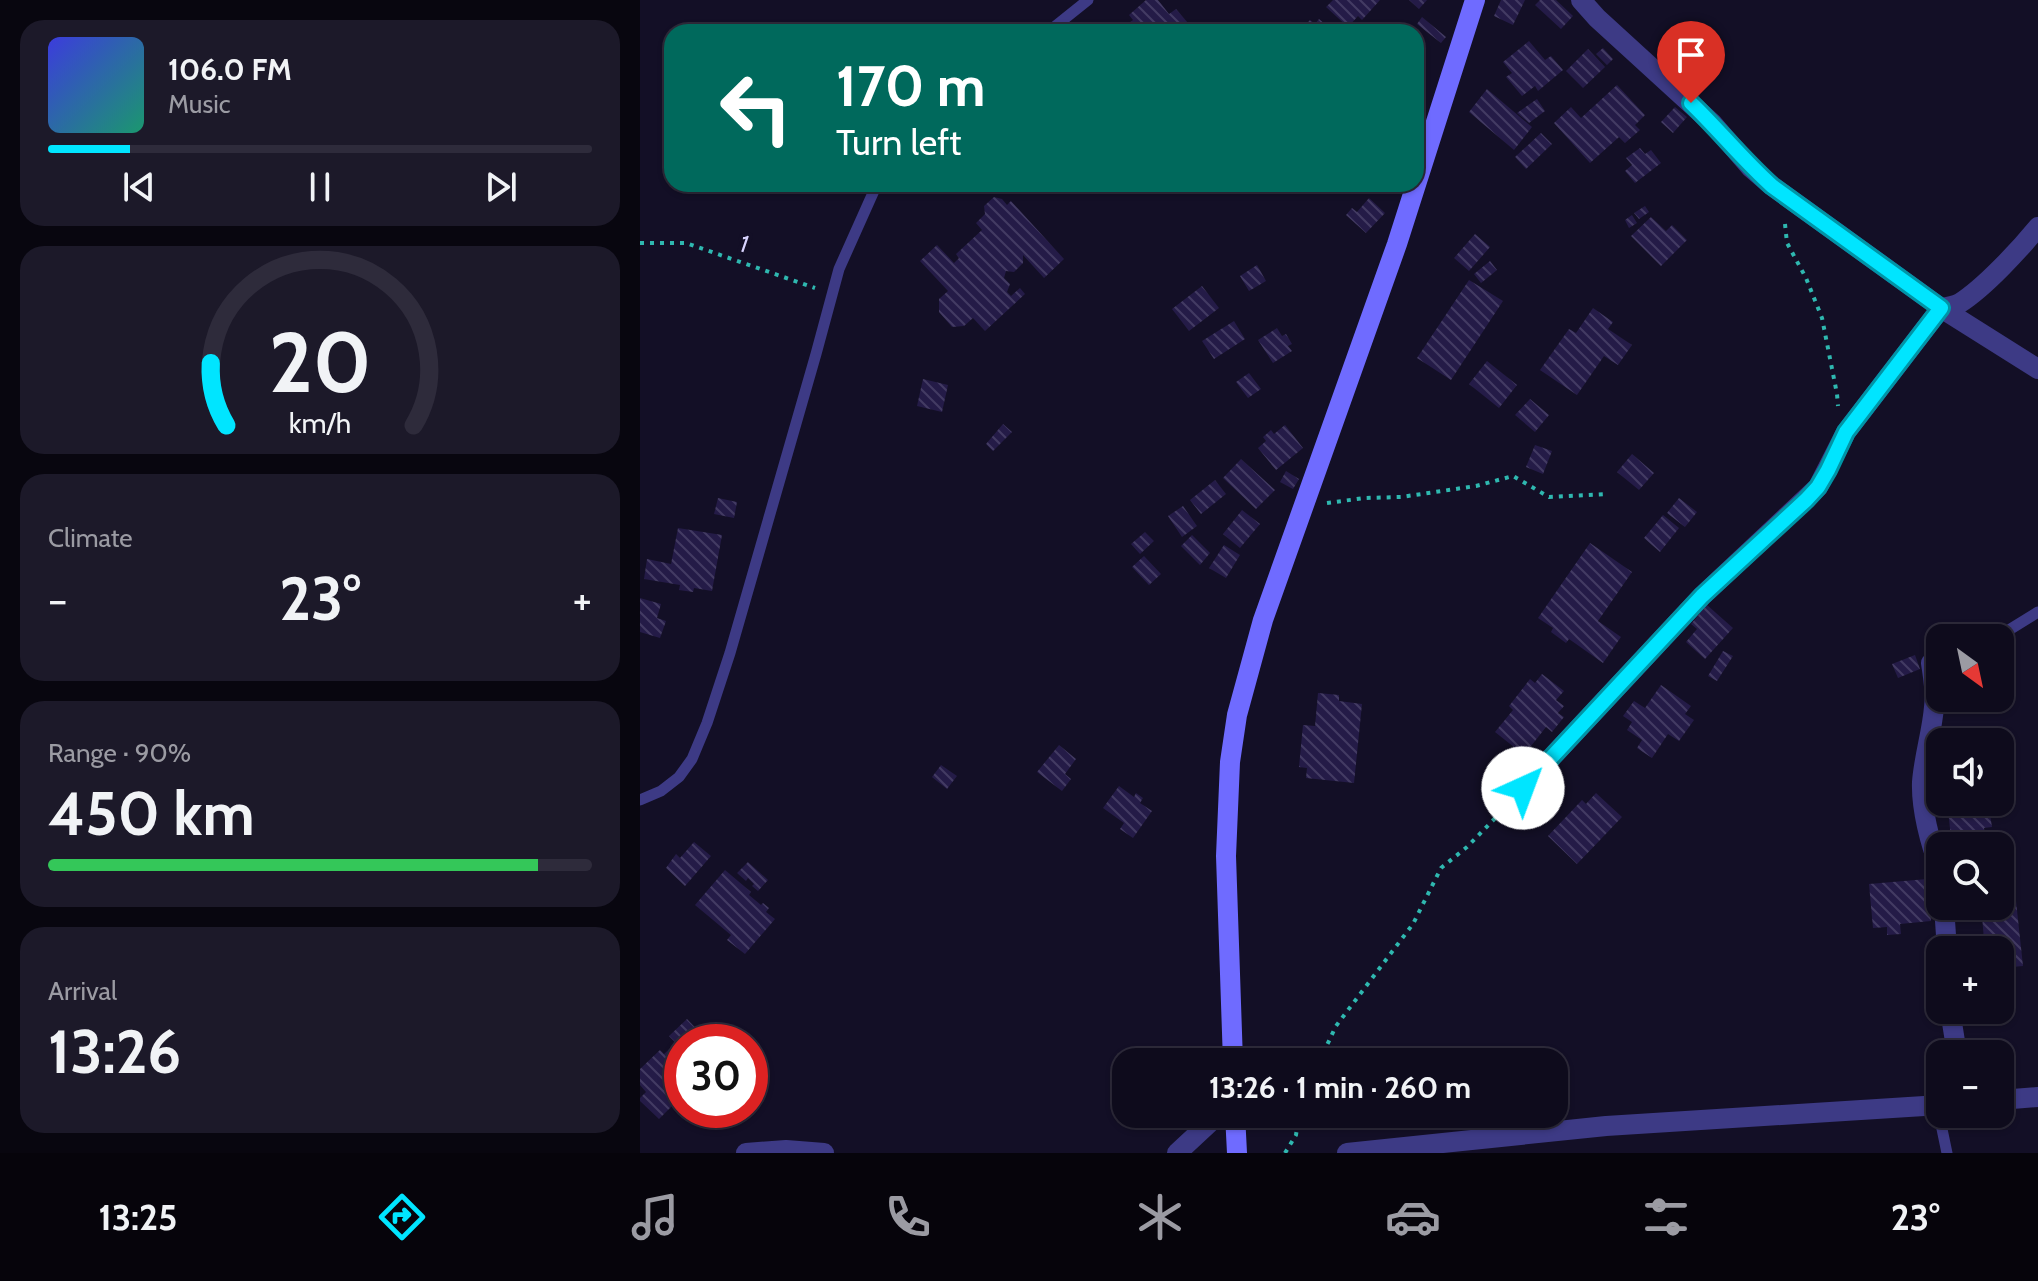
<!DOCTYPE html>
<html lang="en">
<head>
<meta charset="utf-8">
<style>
  :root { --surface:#0e0b1c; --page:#1c1929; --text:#f1f3f6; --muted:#9b9ba3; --line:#2e2b3b; --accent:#00e5ff }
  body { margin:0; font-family:Cabin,sans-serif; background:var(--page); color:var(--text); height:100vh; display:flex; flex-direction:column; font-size:30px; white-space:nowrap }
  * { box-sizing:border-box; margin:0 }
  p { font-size:26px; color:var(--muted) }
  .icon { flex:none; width:44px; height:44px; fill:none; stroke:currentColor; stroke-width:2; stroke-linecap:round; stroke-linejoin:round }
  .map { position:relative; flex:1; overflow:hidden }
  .sheet { display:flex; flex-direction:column; gap:20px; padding:20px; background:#08060f; width:640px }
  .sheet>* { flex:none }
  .top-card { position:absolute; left:24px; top:24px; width:760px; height:168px; border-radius:24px; box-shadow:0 2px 6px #0004,0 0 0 2px var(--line); background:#00695c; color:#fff; overflow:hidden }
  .needle { width:52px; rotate:147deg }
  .controls { position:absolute; left:1286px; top:624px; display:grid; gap:16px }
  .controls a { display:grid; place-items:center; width:88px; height:88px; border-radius:16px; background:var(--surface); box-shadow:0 2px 6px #0004,0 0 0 2px var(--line); font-size:40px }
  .speed { position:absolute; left:24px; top:1024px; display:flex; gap:16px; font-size:40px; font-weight:700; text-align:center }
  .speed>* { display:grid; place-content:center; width:104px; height:104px; border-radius:50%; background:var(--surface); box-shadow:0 2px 6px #0004,0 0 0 2px var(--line); line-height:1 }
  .speed .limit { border:12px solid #d22; background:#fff; color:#111 }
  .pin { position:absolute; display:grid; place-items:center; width:68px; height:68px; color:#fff; margin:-82px -34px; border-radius:50% 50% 50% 0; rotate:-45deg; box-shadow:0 0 8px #0007 }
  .pin .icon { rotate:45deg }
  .me { position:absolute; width:88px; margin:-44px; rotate:43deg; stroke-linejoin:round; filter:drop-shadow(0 0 6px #0008) }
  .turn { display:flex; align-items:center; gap:28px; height:168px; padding:0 40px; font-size:36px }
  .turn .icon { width:104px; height:104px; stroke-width:2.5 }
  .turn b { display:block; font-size:56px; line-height:68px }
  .big { font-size:60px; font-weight:700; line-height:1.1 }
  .sheet .tile { flex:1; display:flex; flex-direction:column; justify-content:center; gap:12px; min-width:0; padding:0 28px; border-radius:24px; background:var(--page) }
  .sheet .dial { align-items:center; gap:0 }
  .dial svg { height:208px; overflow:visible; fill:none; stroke:var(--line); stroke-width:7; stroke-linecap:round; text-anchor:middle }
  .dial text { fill:var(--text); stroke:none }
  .song { display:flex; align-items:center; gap:24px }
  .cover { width:96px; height:96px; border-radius:12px; background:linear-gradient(135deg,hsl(240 70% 55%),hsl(160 70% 35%)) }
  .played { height:8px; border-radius:4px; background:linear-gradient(90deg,var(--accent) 15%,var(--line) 15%) }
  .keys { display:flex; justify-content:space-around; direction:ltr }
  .heat { display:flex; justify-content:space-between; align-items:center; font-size:44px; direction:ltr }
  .charge { height:12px; border-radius:6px; background:linear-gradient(90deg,#34c759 90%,var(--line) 0) }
  .trip { position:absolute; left:472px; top:1048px; width:456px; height:80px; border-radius:24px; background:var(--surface); box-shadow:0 2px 6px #0004,0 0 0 2px var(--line); font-weight:700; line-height:80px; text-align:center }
  .dock { display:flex; height:128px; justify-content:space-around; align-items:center; background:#06040b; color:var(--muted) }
  .dock .icon { width:56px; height:56px }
  .dock .active { color:var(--accent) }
  .dock b { font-size:36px; color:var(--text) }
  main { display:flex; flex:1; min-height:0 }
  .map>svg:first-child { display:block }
</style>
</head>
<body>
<main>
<section class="sheet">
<div class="tile">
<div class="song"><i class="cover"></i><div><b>106.0 FM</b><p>Music</p></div></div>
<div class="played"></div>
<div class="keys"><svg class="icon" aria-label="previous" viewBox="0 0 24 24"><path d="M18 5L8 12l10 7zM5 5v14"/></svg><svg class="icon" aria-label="pause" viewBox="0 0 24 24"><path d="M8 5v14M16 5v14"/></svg><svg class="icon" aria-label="next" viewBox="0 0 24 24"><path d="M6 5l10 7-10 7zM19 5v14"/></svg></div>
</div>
<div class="tile dial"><svg viewBox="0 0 100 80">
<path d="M14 69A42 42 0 1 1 86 69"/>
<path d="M14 69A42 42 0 0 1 8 45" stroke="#00e5ff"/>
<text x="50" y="56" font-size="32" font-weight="700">20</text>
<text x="50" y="72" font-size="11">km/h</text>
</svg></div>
<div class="tile"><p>Climate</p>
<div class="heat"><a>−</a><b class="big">23°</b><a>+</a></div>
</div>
<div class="tile"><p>Range · 90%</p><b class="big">450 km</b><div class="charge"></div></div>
<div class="tile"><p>Arrival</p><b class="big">13:26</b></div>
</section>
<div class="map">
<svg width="1398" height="1153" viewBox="0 0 1398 1153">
  <defs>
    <pattern id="building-back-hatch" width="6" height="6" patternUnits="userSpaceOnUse" patternTransform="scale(2)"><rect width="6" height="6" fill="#241b47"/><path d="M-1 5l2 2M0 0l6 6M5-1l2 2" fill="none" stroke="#433b63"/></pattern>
  </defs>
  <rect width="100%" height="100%" fill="#130f26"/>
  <path fill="url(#building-back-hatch)" d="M506 0H518L529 14 536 9 548 23 537 32H494L488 24 493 20 489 15Z
    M693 0H740L722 20 718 16 708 27 686 7Z
    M769 0H787L779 9Z
    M861 0H885L873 25 854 16Z
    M900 0H916L933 16 921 29 895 5Z
    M782 17 806 37 801 43 777 24Z
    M679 19 694 32H659L670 20 675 24Z
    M760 23 773 32H753Z
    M889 41 905 60 911 56 923 70 898 91 895 86 882 96 866 77 872 73 863 62Z
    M963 48 973 59 967 65 956 54Z
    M948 49 965 67 943 88 926 71Z
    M977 85 1005 115 995 125 1000 130 985 143 979 137 950 163 914 123 931 107 941 118Z
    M847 89 892 127 874 150 829 112Z
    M897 99 905 111 889 123 877 113Z
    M1035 107 1047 117 1033 133 1021 122Z
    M901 133 912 144 886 169 875 157Z
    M1000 148 1005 154 1011 150 1021 163 995 183 985 171 992 165 986 158Z
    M354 197 362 199 367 205 371 201 424 259 404 278 383 255V263L374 272 366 271 364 278 370 284 367 292 371 296 380 288 385 294 345 331 333 318 324 326 312 327 299 312V299L308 291 280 261 297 245 314 263 319 258 316 254 342 230 336 223 345 214 344 206Z
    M729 198 745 213 726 233 706 215 712 208 717 212Z
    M1005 206 1009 212 999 219 994 213Z
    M992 215 997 223 989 228 985 220Z
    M1011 217 1026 231 1032 225 1047 240 1021 266 991 236Z
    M835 234 850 247 829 271 814 258Z
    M850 261 857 270 841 283 834 274Z
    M617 265 626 281 609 291 600 276Z
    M829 280 863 301 811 380 777 358Z
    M562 286 579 308 549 331 532 309Z
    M953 308 973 322 968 329 992 345 978 365 964 356 937 395 900 370 929 329 936 333Z
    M594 321 605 339 574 359 562 341Z
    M637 328 642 336 646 334 652 344 648 346 652 351 633 363 618 340Z
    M847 361 877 385 859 408 829 384Z
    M609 373 621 389 608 398 596 382Z
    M283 379 308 385 302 412 277 406Z
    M890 399 909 415 895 432 875 415Z
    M363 424 372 432 353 451 346 444Z
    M645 425 663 448 636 470 618 448 626 441 623 437 631 430 634 434Z
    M895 445 912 451 903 474 886 467Z
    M992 454 1014 473 999 490 977 472Z
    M601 459 635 490 616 509 583 478Z
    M646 471 659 479 653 489 640 482Z
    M575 480 586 494 561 514 550 500Z
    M78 498 97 502 94 518 74 514Z
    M1039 498 1057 512 1045 527 1027 513Z
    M543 506 557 526 542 537 528 516Z
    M602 510 620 524 600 548 583 534Z
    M1023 515 1039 528 1020 552 1004 538Z
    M38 528 82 535 72 591 54 588 53 592 39 590 40 585 4 579 7 559 31 564Z
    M505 532 514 541 500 554 491 544Z
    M552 535 570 553 560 565 541 546Z
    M950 543 992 572 958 621 981 637 963 663 929 639 926 643 911 632 913 628 898 618Z
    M584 545 600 555 586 578 569 568Z
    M504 556 521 574 509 585 492 567Z
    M0 598 21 604 17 618 26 621 20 638 0 632Z
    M1067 605 1093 628 1065 659 1046 642 1057 629 1051 624Z
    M1083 651 1093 656 1077 681 1068 676Z
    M1275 655 1280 669 1258 678 1252 664Z
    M902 674 924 691 916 700 924 706 918 713 924 717 912 732 906 727 884 755 855 732 873 710 869 706 890 679 895 683Z
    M1021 685 1051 706 1045 714 1054 720 1039 741 1028 734 1012 758 997 748 1002 740 987 730 992 722 983 716 994 701 1005 708Z
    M678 693 699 695V701L722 704 714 783 666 778 667 768 659 767 663 725 675 726Z
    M419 745 436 759 425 774 431 779 422 791 397 772Z
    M301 765 317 776 307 789 292 777Z
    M479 786 494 797 496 793 503 798 500 803 512 811 493 838 480 829 484 823 463 808Z
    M1360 789H1363L1365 813 1350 814 1352 827 1344 828 1346 844 1312 846 1307 802H1360Z
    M956 793 982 817 937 864 908 836 942 800 946 804Z
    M54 842 71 856 45 886 26 868 36 854 40 858Z
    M108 862 128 880 118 891 112 886 114 884 108 878 106 881 97 873Z
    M85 870 111 892 109 895 121 905 123 903 129 908 126 912 135 919 105 954 87 940 91 935 55 905Z
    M1287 879 1291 921 1260 924 1261 934 1247 935V927L1233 928 1229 884Z
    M1376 901 1383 966 1360 968V950H1345L1341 906H1360V903Z
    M47 1019 69 1042H42V1106L37 1101 19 1119 0 1101V1098L6 1092 0 1085V1069L20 1050 24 1054 36 1043 29 1036Z"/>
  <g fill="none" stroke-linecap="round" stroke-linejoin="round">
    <path stroke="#2fb8b0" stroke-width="4" stroke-dasharray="4 6" stroke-linecap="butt" d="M1145 224 1147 243 1166 278 1182 318 1197 394 1198 406
      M0 243H46L175 288
      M687 503 725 498 761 497 836 486 873 476 909 497 967 494
      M679 1062 696 1026 773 924 801 868 827 847 868 805
      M645 1153 656 1135 659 1114"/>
    <path stroke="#3d3a85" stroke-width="11" d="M408 32 448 0
      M1356 638 1398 612
      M0 800 21 791 39 777 52 759 67 723 90 653 176 354 199 269 237 184
      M1297 1105 1307 1153"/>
    <path stroke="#3d3a85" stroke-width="20" d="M941 0 957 18 1073 124 1111 168 1132 186 1301 308 1398 369
      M1291 663C1293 677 1296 692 1294 707 1292 732 1284 756 1282 782 1281 808 1290 844 1300 868
      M883 788 1062 596 1178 487 1206 432 1301 308C1308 307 1314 306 1320 303 1345 287 1379 250 1398 227
      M1304 906 1307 950
      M1310 1010 1317 1054
      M1360 1100 1398 1097
      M106 1153 146 1150 184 1153
      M537 1153 579 1114
      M707 1153 966 1126 1300 1105"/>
    <path stroke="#6f6bff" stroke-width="20" d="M593 1062 586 856 590 762 597 715 623 620 757 244 835 0
      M595 1114 597 1153"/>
  </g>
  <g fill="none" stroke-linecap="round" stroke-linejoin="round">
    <g stroke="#0095a6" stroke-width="20">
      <path id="route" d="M883 788 1062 596 1166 500 1178 487 1188 470 1206 432 1301 308 1132 186C1103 160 1079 130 1051 103"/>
    </g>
    <use href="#route" stroke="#00e5ff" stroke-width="14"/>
  </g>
  <g text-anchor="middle" stroke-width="8" stroke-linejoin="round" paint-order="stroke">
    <g font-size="24" fill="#d9d4ff" stroke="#130f26">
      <text transform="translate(104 244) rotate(19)" y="8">1</text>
    </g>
  </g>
</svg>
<div class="controls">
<a><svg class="needle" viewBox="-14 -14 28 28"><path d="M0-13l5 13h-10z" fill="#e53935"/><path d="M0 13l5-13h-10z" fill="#9b9ba3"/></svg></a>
<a><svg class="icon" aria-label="sound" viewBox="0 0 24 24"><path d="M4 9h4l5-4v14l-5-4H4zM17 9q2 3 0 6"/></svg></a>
<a><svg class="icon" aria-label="search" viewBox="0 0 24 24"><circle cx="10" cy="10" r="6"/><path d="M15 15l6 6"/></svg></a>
<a>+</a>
<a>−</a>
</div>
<div class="speed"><div class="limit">30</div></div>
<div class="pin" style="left:1051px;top:103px;background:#d93025"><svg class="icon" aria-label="arrive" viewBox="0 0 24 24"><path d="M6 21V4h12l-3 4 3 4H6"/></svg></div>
<svg class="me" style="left:883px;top:788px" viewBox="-20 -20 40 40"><circle r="19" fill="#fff"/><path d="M0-13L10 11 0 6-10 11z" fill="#00e5ff"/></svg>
<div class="trip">13:26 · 1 min · 260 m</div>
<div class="top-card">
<div class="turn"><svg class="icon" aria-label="left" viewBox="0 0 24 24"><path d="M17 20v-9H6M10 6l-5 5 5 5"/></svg><div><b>170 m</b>Turn left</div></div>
</div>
</div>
</main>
<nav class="dock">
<b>13:25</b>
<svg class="icon active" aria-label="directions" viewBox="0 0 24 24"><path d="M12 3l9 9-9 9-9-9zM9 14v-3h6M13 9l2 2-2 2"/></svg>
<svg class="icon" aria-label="music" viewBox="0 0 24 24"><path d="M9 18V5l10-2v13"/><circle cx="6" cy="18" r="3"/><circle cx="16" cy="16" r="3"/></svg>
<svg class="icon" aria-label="phone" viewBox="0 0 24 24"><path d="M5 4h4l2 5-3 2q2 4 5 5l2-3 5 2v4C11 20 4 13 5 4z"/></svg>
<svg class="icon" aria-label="climate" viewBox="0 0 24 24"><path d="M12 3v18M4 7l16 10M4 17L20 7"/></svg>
<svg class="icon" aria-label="car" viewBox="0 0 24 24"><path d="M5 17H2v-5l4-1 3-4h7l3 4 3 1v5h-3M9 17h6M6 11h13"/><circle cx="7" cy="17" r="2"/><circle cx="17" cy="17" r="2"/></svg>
<svg class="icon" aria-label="filters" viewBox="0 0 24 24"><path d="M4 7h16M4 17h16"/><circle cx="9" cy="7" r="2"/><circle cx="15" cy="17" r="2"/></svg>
<b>23°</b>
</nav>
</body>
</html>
